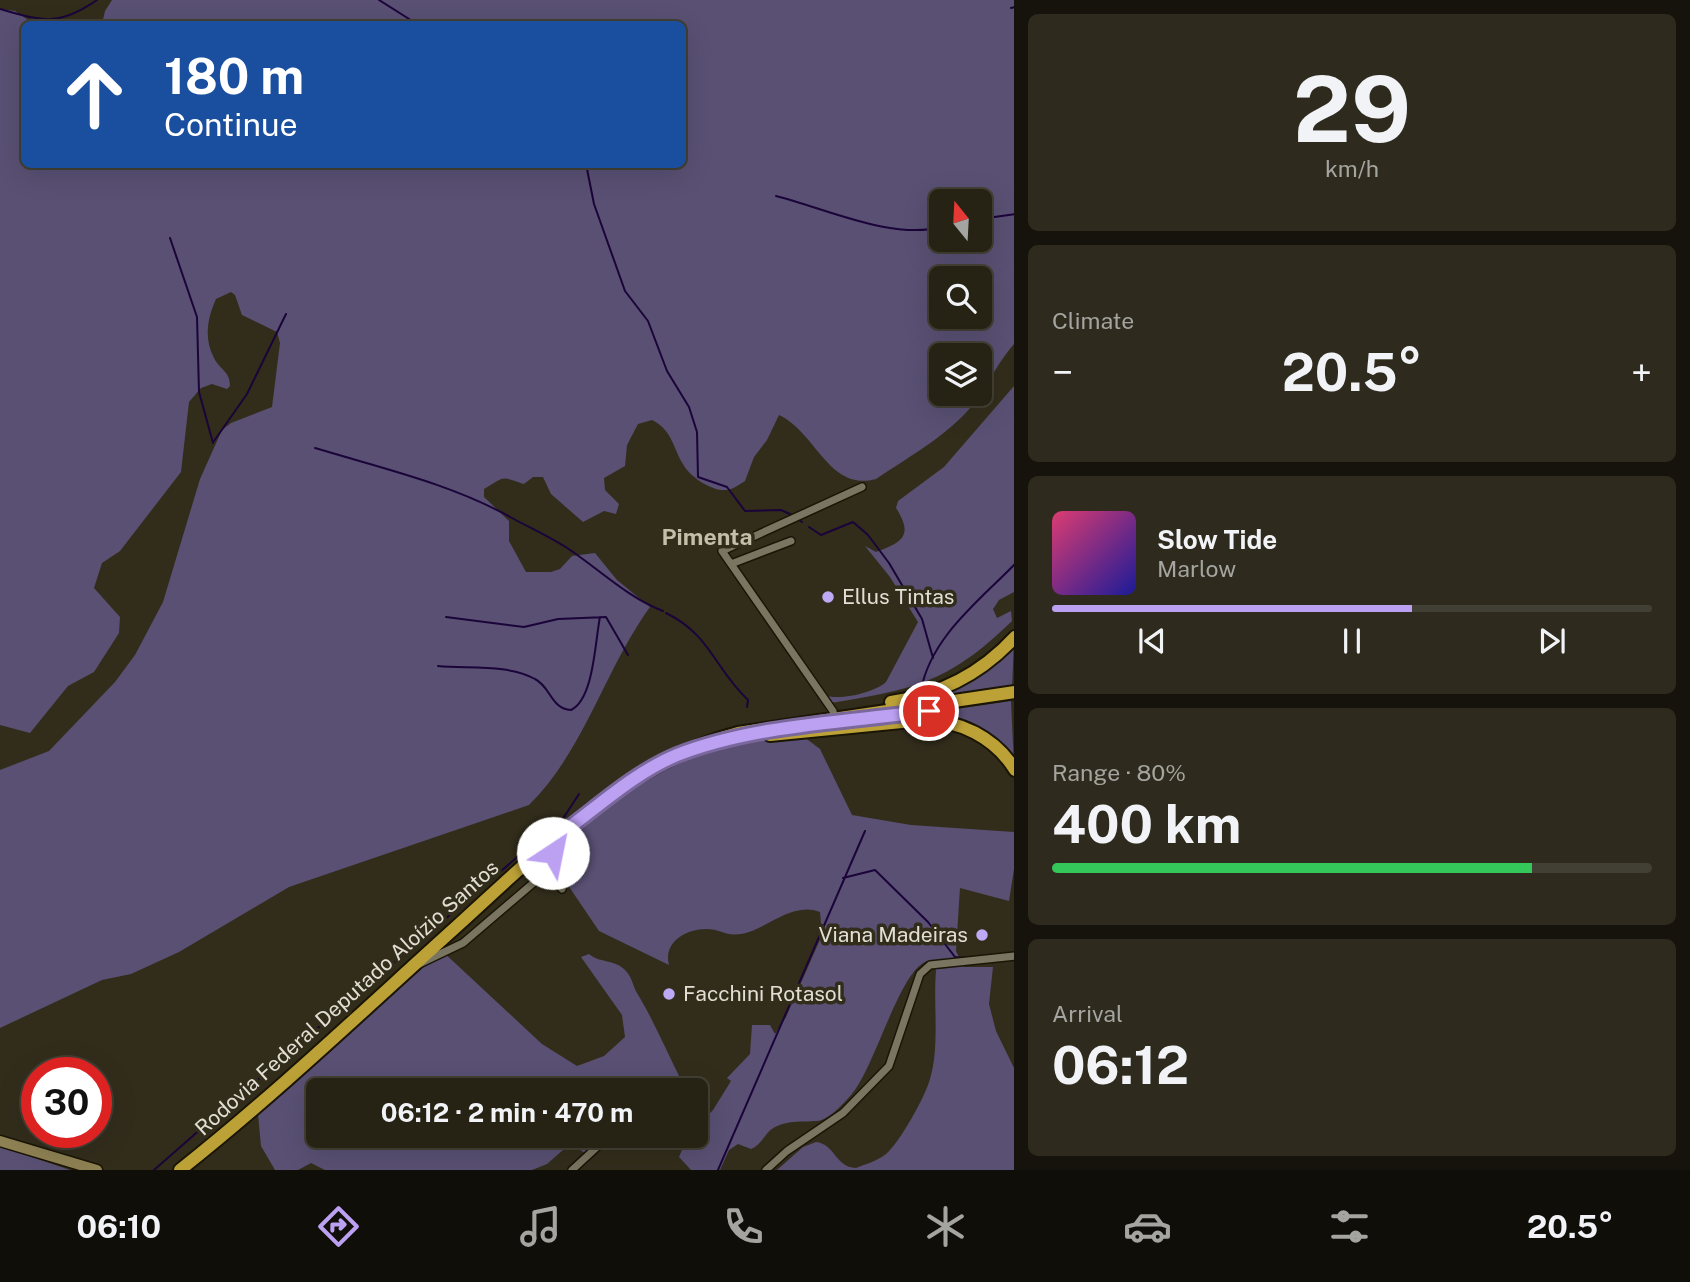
<!DOCTYPE html>
<html lang="en">
<head>
<meta charset="utf-8">
<style>
  :root { --surface:#262214; --page:#2e2a1d; --text:#f1f3f6; --muted:#a4a4a0; --line:#423f34; --accent:#bca0f2 }
  body { margin:0; font-family:"Public Sans",sans-serif; background:var(--page); color:var(--text); height:100vh; display:flex; flex-direction:column; font-size:26px; white-space:nowrap }
  * { box-sizing:border-box; margin:0 }
  p { font-size:23px; color:var(--muted) }
  .icon { flex:none; width:38px; height:38px; fill:none; stroke:currentColor; stroke-width:2; stroke-linecap:round; stroke-linejoin:round }
  .map { position:relative; flex:1; overflow:hidden }
  .side { display:flex; flex-direction:column; gap:14px; padding:14px; background:#15130b; width:676px }
  .side>* { flex:none }
  .guide { position:absolute; left:21px; top:21px; width:665px; height:147px; border-radius:10px; box-shadow:0 7px 28px #0002,0 0 0 2px var(--line); background:#1a4fa0; color:#fff; overflow:hidden }
  .needle { width:46px; rotate:342deg }
  .buttons { position:absolute; left:929px; top:189px; display:grid; gap:14px }
  .buttons a { display:grid; place-items:center; width:63px; height:63px; border-radius:10px; background:var(--surface); box-shadow:0 7px 28px #0002,0 0 0 2px var(--line); font-size:35px }
  .speed { position:absolute; left:21px; top:1057px; display:flex; gap:14px; font-size:35px; font-weight:700; text-align:center }
  .speed>* { display:grid; place-content:center; width:91px; height:91px; border-radius:50%; background:var(--surface); box-shadow:0 7px 28px #0002,0 0 0 2px var(--line); line-height:1 }
  .speed .limit { border:10px solid #d22; background:#fff; color:#111 }
  .pin { position:absolute; display:grid; place-items:center; width:60px; height:60px; color:#fff; margin:-30px; border:4px solid #fff; border-radius:50%; box-shadow:0 2px 7px #0007 }
  .me { position:absolute; width:77px; margin:-38px; rotate:34deg; stroke-linejoin:round; filter:drop-shadow(0 0 5px #0008) }
  .turn { display:flex; align-items:center; gap:24px; height:147px; padding:0 28px; font-size:32px }
  .turn .icon { width:91px; height:91px; stroke-width:2.5 }
  .turn b { display:block; font-size:49px; line-height:60px }
  .big { font-size:52px; font-weight:700; line-height:1.1 }
  .side .tile { flex:1; display:flex; flex-direction:column; justify-content:center; gap:10px; min-width:0; padding:0 24px; border-radius:10px; background:var(--page) }
  .side .dial { align-items:center; gap:0 }
  .dial b { font-size:91px; line-height:1 }
  .song { display:flex; align-items:center; gap:21px }
  .cover { width:84px; height:84px; border-radius:10px; background:linear-gradient(135deg,hsl(340 70% 55%),hsl(240 70% 35%)) }
  .played { height:7px; border-radius:4px; background:linear-gradient(90deg,var(--accent) 60%,var(--line) 60%) }
  .keys { display:flex; justify-content:space-around; direction:ltr }
  .heat { display:flex; justify-content:space-between; align-items:center; font-size:38px; direction:ltr }
  .charge { height:10px; border-radius:5px; background:linear-gradient(90deg,#34c759 80%,var(--line) 0) }
  .trip { position:absolute; left:306px; top:1078px; width:402px; height:70px; border-radius:10px; background:var(--surface); box-shadow:0 7px 28px #0002,0 0 0 2px var(--line); font-weight:700; line-height:70px; text-align:center }
  .dock { display:flex; height:112px; justify-content:space-around; align-items:center; background:#0f0e08; color:var(--muted) }
  .dock .icon { width:49px; height:49px }
  .dock .current { color:var(--accent) }
  .dock b { font-size:32px; color:var(--text) }
  main { display:flex; flex:1; min-height:0 }
  .map>svg:first-child { display:block }
</style>
</head>
<body>
<main>
<div class="map">
<svg width="1015" height="1170" viewBox="0 0 1015 1170">
  <rect width="100%" height="100%" fill="#322d1b"/>
  <path fill="#595073" fill-rule="evenodd" d="M112 0H1014V344C999 361 991 379 978 398 954 432 910 456 876 479 829 492 816 432 779 415L767 440 754 457 745 481C739 485 732 490 725 490 711 491 689 476 683 464 672 446 673 431 652 420L638 424 627 445 625 466 604 478 605 490 619 504 616 514 604 511 583 522 551 494 543 477H533L524 484C500 476 506 476 484 489V497L509 521V541L526 572H551L560 569 572 556 595 553 617 580 650 607C605 669 584 751 529 805L289 887 179 952 131 974 102 980 0 1028V770L49 751 115 682 135 655 163 602 200 479 222 430 231 423 272 407 280 343 277 332 242 315 235 295 231 292 216 299C207 319 204 339 214 358 220 370 230 371 230 386L227 389 212 384 201 388 189 402 181 472 120 551 102 563 94 588 120 617 119 633 94 672 68 686 30 733 0 725V9L15 11 34 24H24V164H682V24H102L105 11ZM942 201H980V240H942ZM942 278H980V317H942ZM942 355H980V394H942Z
    M1014 386V592L999 600 993 609 997 618 1011 611 1012 621C946 685 913 689 826 704L822 694C836 702 874 693 886 682L918 622 890 577 865 546 876 552C902 542 914 536 896 508L898 501 944 467Z
    M1014 640 1012 689 907 702 931 696Z
    M1011 701 1014 765 968 726 854 724Z
    M800 734 820 749 852 815 911 825 1014 832V869L1009 901 960 888 956 951 964 967H993L989 1004 996 1031 1014 1068V1170H777L803 1147 816 1142C835 1144 835 1167 856 1168 866 1164 877 1161 886 1154 900 1142 925 1097 930 1079 940 1045 933 1005 936 970L927 961C899 971 875 1068 851 1095 843 1104 829 1120 817 1121 803 1122 789 1120 775 1127 765 1132 762 1145 751 1149L738 1144 729 1150 720 1170H691L679 1157 688 1136H696L697 1127 713 1110 731 1081 727 1078 750 1054 752 1025H770L775 1034 786 1017 822 935 820 912C796 902 771 924 749 932 727 939 723 929 706 929 685 929 663 943 669 965L599 931 553 863C561 841 576 831 594 815 661 759 717 747 800 734Z
    M441 950 542 1044 577 1066 604 1056 625 1037 622 1015 581 957 589 954C599 963 613 959 624 969 632 976 632 984 637 993 653 1019 667 1052 682 1082L652 1090H318V1136H606L590 1157 571 1143 547 1164 532 1170H325L311 1163 298 1170H275L261 1146 258 1114Z
    M0 1146 70 1170H0Z"/>
  <g fill="none" stroke-linecap="round" stroke-linejoin="round">
    <path stroke="#1b0439" stroke-width="2" d="M379 0 417 24
      M1011 8 1015 7
      M0 9C42 21 58 27 97 0
      M586 164 594 204 625 291 648 321 667 371 689 407 697 432 698 477 727 487 745 511 781 510 792 515
      M776 196C827 209 891 240 942 227
      M980 219 1015 214
      M170 238 197 317 199 392 213 443
      M214 441 247 394 286 314
      M315 448C381 468 452 484 512 518 532 529 555 539 573 552 602 572 629 598 663 611
      M799 520 802 522
      M809 527 821 535 853 522 868 535 889 563 922 619 933 658
      M666 613C711 635 714 668 748 700L747 707
      M446 617 524 627 558 619 606 617 628 655
      M438 666C468 669 508 664 535 679 551 687 551 709 571 710 594 699 595 641 600 617
      M921 690C931 637 979 601 1015 564
      M843 878 875 870 928 922 955 957 965 958
      M233 1101 564 817 579 794
      M154 1170 227 1106
      M718 1170 865 831"/>
    <g stroke="#1a1505" stroke-width="10">
      <path id="street" d="M731 564 791 541
        M833 711 722 551 862 487
        M560 836 549 870 562 889
        M417 965 463 943 538 879H553
        M572 1170 609 1136
        M766 1170 787 1151 843 1113 889 1066 920 974 930 965 1015 956"/>
    </g>
    <g stroke="#1a1505" stroke-width="13">
      <path id="secondary" d="M0 1141 97 1170"/>
    </g>
    <g stroke="#1a1505" stroke-width="16">
      <path id="highway" d="M891 702C939 695 981 674 1015 637
        M770 735 922 720C959 720 995 737 1015 770
        M180 1170C276 1094 365 1009 456 927 539 852 626 762 738 733L1015 692"/>
    </g>
    <use href="#street" stroke="#7a7561" stroke-width="7"/>
    <use href="#secondary" stroke="#8e8254" stroke-width="10"/>
    <use href="#highway" stroke="#bca137" stroke-width="12"/>
  </g>
  <g fill="none" stroke-linecap="round" stroke-linejoin="round">
    <g stroke="#7a689d" stroke-width="18">
      <path id="route" d="M553 853 560 835 566 830C601 804 636 772 677 755 753 725 848 722 929 711"/>
    </g>
    <use href="#route" stroke="#bca0f2" stroke-width="12"/>
  </g>
  <g fill="#bea9f5" stroke="#322d1b" stroke-width="2.5">
    <circle cx="828" cy="597" r="7"/>
    <circle cx="982" cy="935" r="7"/>
    <circle cx="669" cy="994" r="7"/>
  </g>
  <g text-anchor="middle" stroke-width="7" stroke-linejoin="round" paint-order="stroke">
    <g font-size="21" fill="#e1ded3" stroke="#322d1b" text-anchor="start">
      <text x="842" y="604">Ellus Tintas</text>
      <text x="968" y="942" text-anchor="end">Viana Madeiras</text>
      <text x="683" y="1001">Facchini Rotasol</text>
    </g>
    <g font-size="21" fill="#e1ded3" stroke="#322d1b">
      <text transform="translate(347 998) rotate(-42)" y="7">Rodovia Federal Deputado Aloízio Santos</text>
    </g>
    <g font-size="23" font-weight="bold" fill="#c4bfa9" stroke="#322d1b">
      <text x="707" y="545">Pimenta</text>
    </g>
  </g>
</svg>
<div class="buttons">
<a><svg class="needle" viewBox="-14 -14 28 28"><path d="M0-13l5 13h-10z" fill="#e53935"/><path d="M0 13l5-13h-10z" fill="#a4a4a0"/></svg></a>
<a><svg class="icon" aria-label="search" viewBox="0 0 24 24"><circle cx="10" cy="10" r="6"/><path d="M15 15l6 6"/></svg></a>
<a><svg class="icon" aria-label="layers" viewBox="0 0 24 24"><path d="M12 4l9 5-9 5-9-5zM3 14l9 5 9-5"/></svg></a>
</div>
<div class="speed"><div class="limit">30</div></div>
<div class="pin" style="left:929px;top:711px;background:#d93025"><svg class="icon" aria-label="arrive" viewBox="0 0 24 24"><path d="M6 21V4h12l-3 4 3 4H6"/></svg></div>
<svg class="me" style="left:553px;top:853px" viewBox="-20 -20 40 40"><circle r="19" fill="#fff"/><path d="M0-13L10 11 0 6-10 11z" fill="#bca0f2"/></svg>
<div class="trip">06:12 · 2 min · 470 m</div>
<div class="guide">
<div class="turn"><svg class="icon" aria-label="ahead" viewBox="0 0 24 24"><path d="M12 20V5M6 11l6-6 6 6"/></svg><div><b>180 m</b>Continue</div></div>
</div>
</div>
<section class="side">
<div class="tile dial"><b>29</b><p>km/h</p></div>
<div class="tile"><p>Climate</p>
<div class="heat"><a>−</a><b class="big">20.5°</b><a>+</a></div>
</div>
<div class="tile">
<div class="song"><i class="cover"></i><div><b>Slow Tide</b><p>Marlow</p></div></div>
<div class="played"></div>
<div class="keys"><svg class="icon" aria-label="previous" viewBox="0 0 24 24"><path d="M18 5L8 12l10 7zM5 5v14"/></svg><svg class="icon" aria-label="pause" viewBox="0 0 24 24"><path d="M8 5v14M16 5v14"/></svg><svg class="icon" aria-label="next" viewBox="0 0 24 24"><path d="M6 5l10 7-10 7zM19 5v14"/></svg></div>
</div>
<div class="tile"><p>Range · 80%</p><b class="big">400 km</b><div class="charge"></div></div>
<div class="tile"><p>Arrival</p><b class="big">06:12</b></div>
</section>
</main>
<nav class="dock">
<b>06:10</b>
<svg class="icon current" aria-label="directions" viewBox="0 0 24 24"><path d="M12 3l9 9-9 9-9-9zM9 14v-3h6M13 9l2 2-2 2"/></svg>
<svg class="icon" aria-label="music" viewBox="0 0 24 24"><path d="M9 18V5l10-2v13"/><circle cx="6" cy="18" r="3"/><circle cx="16" cy="16" r="3"/></svg>
<svg class="icon" aria-label="phone" viewBox="0 0 24 24"><path d="M5 4h4l2 5-3 2q2 4 5 5l2-3 5 2v4C11 20 4 13 5 4z"/></svg>
<svg class="icon" aria-label="climate" viewBox="0 0 24 24"><path d="M12 3v18M4 7l16 10M4 17L20 7"/></svg>
<svg class="icon" aria-label="car" viewBox="0 0 24 24"><path d="M5 17H2v-5l4-1 3-4h7l3 4 3 1v5h-3M9 17h6M6 11h13"/><circle cx="7" cy="17" r="2"/><circle cx="17" cy="17" r="2"/></svg>
<svg class="icon" aria-label="filters" viewBox="0 0 24 24"><path d="M4 7h16M4 17h16"/><circle cx="9" cy="7" r="2"/><circle cx="15" cy="17" r="2"/></svg>
<b>20.5°</b>
</nav>
</body>
</html>
